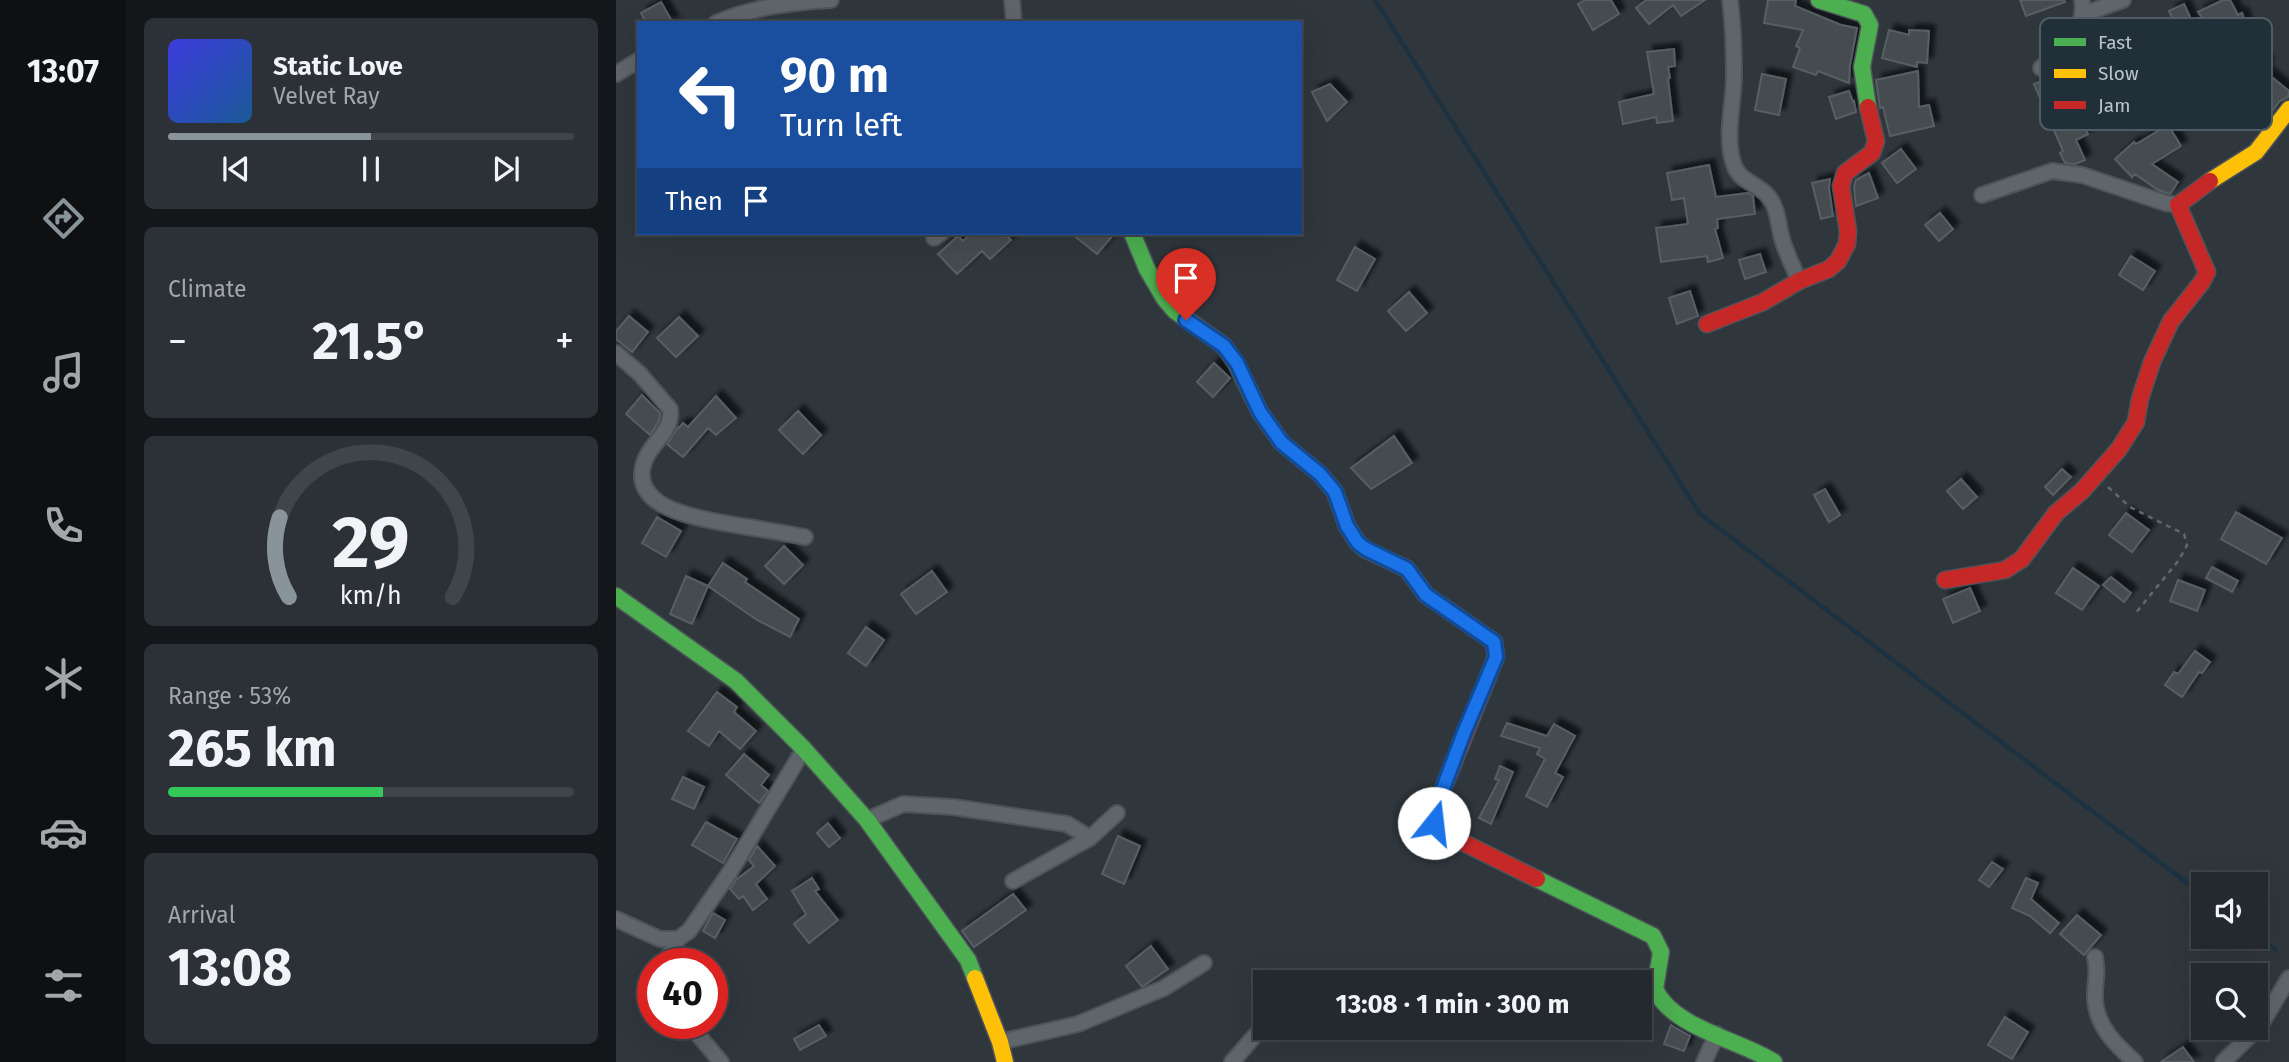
<!DOCTYPE html>
<html lang="en">
<head>
<meta charset="utf-8">
<style>
  :root { --surface:#23292e; --page:#2b3136; --text:#f1f3f6; --muted:#a3a6aa; --line:#40454a; --accent:#89939a }
  body { margin:0; font-family:"Fira Sans",sans-serif; background:var(--page); color:var(--text); height:100vh; display:flex; flex-direction:column; font-size:26px; white-space:nowrap }
  * { box-sizing:border-box; margin:0 }
  p { font-size:23px; color:var(--muted) }
  .icon { flex:none; width:38px; height:38px; fill:none; stroke:currentColor; stroke-width:2; stroke-linecap:round; stroke-linejoin:round }
  .map { position:relative; flex:1; overflow:hidden }
  .drawer { display:flex; flex-direction:column; gap:18px; padding:18px; background:#131719; width:490px }
  .drawer>* { flex:none }
  .top-card { position:absolute; left:21px; top:21px; width:665px; height:214px; border-radius:0px; box-shadow:0 7px 28px #0002,0 0 0 2px var(--line); background:#1a4fa0; color:#fff; overflow:hidden }
  .tools { position:absolute; left:1575px; top:872px; display:grid; gap:14px }
  .tools a { display:grid; place-items:center; width:77px; height:77px; border-radius:0px; background:var(--surface); box-shadow:0 7px 28px #0002,0 0 0 2px var(--line); font-size:35px }
  .speed { position:absolute; left:21px; top:948px; display:flex; gap:14px; font-size:35px; font-weight:700; text-align:center }
  .speed>* { display:grid; place-content:center; width:91px; height:91px; border-radius:50%; background:var(--surface); box-shadow:0 7px 28px #0002,0 0 0 2px var(--line); line-height:1 }
  .speed .limit { border:10px solid #d22; background:#fff; color:#111 }
  .pin { position:absolute; display:grid; place-items:center; width:60px; height:60px; color:#fff; margin:-72px -30px; border-radius:50% 50% 50% 0; rotate:-45deg; box-shadow:0 0 7px #0007 }
  .pin .icon { rotate:45deg }
  .me { position:absolute; width:77px; margin:-38px; rotate:16deg; stroke-linejoin:round; filter:drop-shadow(0 0 5px #0008) }
  .turn { display:flex; align-items:center; gap:24px; height:147px; padding:0 28px; font-size:32px }
  .turn .icon { width:91px; height:91px; stroke-width:2.5 }
  .turn b { display:block; font-size:49px; line-height:60px }
  .then { display:flex; align-items:center; height:66px; padding:0 28px; background:#0003; gap:14px; font-size:26px }
  .big { font-size:52px; font-weight:700; line-height:1.1 }
  .drawer .tile { flex:1; display:flex; flex-direction:column; justify-content:center; gap:10px; min-width:0; padding:0 24px; border-radius:10px; background:var(--page) }
  .drawer .dial { align-items:center; gap:0 }
  .dial svg { height:182px; overflow:visible; fill:none; stroke:var(--line); stroke-width:7; stroke-linecap:round; text-anchor:middle }
  .dial text { fill:var(--text); stroke:none }
  .song { display:flex; align-items:center; gap:21px }
  .cover { width:84px; height:84px; border-radius:10px; background:linear-gradient(135deg,hsl(240 70% 55%),hsl(210 70% 35%)) }
  .played { height:7px; border-radius:4px; background:linear-gradient(90deg,var(--accent) 50%,var(--line) 50%) }
  .keys { display:flex; justify-content:space-around; direction:ltr }
  .heat { display:flex; justify-content:space-between; align-items:center; font-size:38px; direction:ltr }
  .charge { height:10px; border-radius:5px; background:linear-gradient(90deg,#34c759 53%,var(--line) 0) }
  .trip { position:absolute; left:637px; top:970px; width:399px; height:70px; border-radius:0px; background:var(--surface); box-shadow:0 7px 28px #0002,0 0 0 2px var(--line); font-weight:700; line-height:70px; text-align:center }
  main { display:flex; flex:1; min-height:0 }
  .menu { display:flex; flex-direction:column; width:126px; justify-content:space-around; align-items:center; background:#0e1012; color:var(--muted) }
  .menu .icon { width:49px; height:49px }
  .menu .active { color:var(--accent) }
  .menu b { font-size:32px; color:var(--text) }
  .map>svg:first-child { display:block }
</style>
</head>
<body>
<main>
<nav class="menu">
<b>13:07</b>
<svg class="icon active" aria-label="directions" viewBox="0 0 24 24"><path d="M12 3l9 9-9 9-9-9zM9 14v-3h6M13 9l2 2-2 2"/></svg>
<svg class="icon" aria-label="music" viewBox="0 0 24 24"><path d="M9 18V5l10-2v13"/><circle cx="6" cy="18" r="3"/><circle cx="16" cy="16" r="3"/></svg>
<svg class="icon" aria-label="phone" viewBox="0 0 24 24"><path d="M5 4h4l2 5-3 2q2 4 5 5l2-3 5 2v4C11 20 4 13 5 4z"/></svg>
<svg class="icon" aria-label="climate" viewBox="0 0 24 24"><path d="M12 3v18M4 7l16 10M4 17L20 7"/></svg>
<svg class="icon" aria-label="car" viewBox="0 0 24 24"><path d="M5 17H2v-5l4-1 3-4h7l3 4 3 1v5h-3M9 17h6M6 11h13"/><circle cx="7" cy="17" r="2"/><circle cx="17" cy="17" r="2"/></svg>
<svg class="icon" aria-label="filters" viewBox="0 0 24 24"><path d="M4 7h16M4 17h16"/><circle cx="9" cy="7" r="2"/><circle cx="15" cy="17" r="2"/></svg>
</nav>
<section class="drawer">
<div class="tile">
<div class="song"><i class="cover"></i><div><b>Static Love</b><p>Velvet Ray</p></div></div>
<div class="played"></div>
<div class="keys"><svg class="icon" aria-label="previous" viewBox="0 0 24 24"><path d="M18 5L8 12l10 7zM5 5v14"/></svg><svg class="icon" aria-label="pause" viewBox="0 0 24 24"><path d="M8 5v14M16 5v14"/></svg><svg class="icon" aria-label="next" viewBox="0 0 24 24"><path d="M6 5l10 7-10 7zM19 5v14"/></svg></div>
</div>
<div class="tile"><p>Climate</p>
<div class="heat"><a>−</a><b class="big">21.5°</b><a>+</a></div>
</div>
<div class="tile dial"><svg viewBox="0 0 100 80">
<path d="M14 69A42 42 0 1 1 86 69"/>
<path d="M14 69A42 42 0 0 1 10 34" stroke="#89939a"/>
<text x="50" y="56" font-size="32" font-weight="700">29</text>
<text x="50" y="72" font-size="11">km/h</text>
</svg></div>
<div class="tile"><p>Range · 53%</p><b class="big">265 km</b><div class="charge"></div></div>
<div class="tile"><p>Arrival</p><b class="big">13:08</b></div>
</section>
<div class="map">
<svg width="1673" height="1062" viewBox="0 0 1673 1062">
  <defs>
    <filter id="shadow"><feDropShadow dx="6" dy="-6" stdDeviation="2" flood-color="#0009"/></filter>
  </defs>
  <rect width="100%" height="100%" fill="#2f373d"/>
  <g fill="none" stroke-linecap="round" stroke-linejoin="round">
    <path stroke="#1d3241" stroke-width="4.5" d="M759 0 1084 514 1587 895
      M1640 935 1660 950"/>
  </g>
  <path fill="#444b50" stroke="#575e64" stroke-width="2" filter="url(#shadow)" d="M969 0H995L1003 14 977 30 962 4Z
    M1030 0H1089L1065 16 1057 5 1033 24 1020 8Z
    M1152 0H1180L1179 6 1225 25 1241 28 1234 65 1233 83 1202 71 1200 75 1177 67 1184 48 1180 46 1187 30 1148 23Z
    M1404 0H1448L1449 2 1410 16Z
    M1607 0H1614L1622 15 1626 13 1637 43 1652 65 1646 69 1673 91 1672 97 1664 101 1656 111 1639 97 1642 94 1582 12Z
    M45 2 57 23H30L25 13Z
    M1568 4 1599 71 1580 79 1571 59 1574 57 1553 11Z
    M1273 30 1293 35V30L1313 31 1311 63 1301 62V67L1266 58Z
    M1058 49 1059 66 1052 67 1054 78 1052 79 1057 121 1041 123 1040 117 1007 124 1003 102 1038 94 1031 52Z
    M1302 71 1303 107 1313 105 1318 126 1274 136 1267 107 1264 108 1260 80Z
    M1146 74 1170 79 1163 115 1139 110Z
    M1443 74 1448 87 1473 76 1480 91 1456 101 1472 134 1460 140 1469 160 1459 164 1449 163 1444 153 1447 151 1418 84Z
    M714 84 731 102 711 121 696 92Z
    M1233 91 1237 102 1238 101 1240 112 1220 119 1213 97Z
    M1552 125 1565 146 1536 164 1562 182 1554 194 1542 190 1519 174 1516 177 1499 159 1518 142 1520 144Z
    M1285 149 1300 169 1281 183 1266 163Z
    M1093 165 1100 197 1132 193 1137 196 1139 214 1101 219 1102 228 1099 229 1107 258 1092 262 1091 256 1045 262 1040 228 1072 224 1068 198 1056 200 1051 173Z
    M1253 173 1262 198 1240 206 1238 187 1240 180Z
    M1214 179 1213 188 1217 216 1205 219 1196 183Z
    M1324 213 1337 229 1323 241 1309 225Z
    M356 233H388L395 240 374 259 366 251 341 274 322 254 342 236 347 241Z
    M455 233H499L481 254Z
    M739 247 759 259 741 291 721 280Z
    M1144 254 1150 272 1129 279 1123 260Z
    M1515 256 1539 271 1527 290 1503 275Z
    M575 276 590 294 576 306 561 288Z
    M1074 291 1082 316 1061 324 1053 298Z
    M793 292 811 313 790 331 772 311Z
    M13 316 32 332 16 352 0 339V331Z
    M63 317 82 336 60 357 41 338Z
    M598 363 614 378 597 397 581 382Z
    M26 395 44 413 43 421 34 435 10 414Z
    M100 396 120 418 100 435 92 428 67 457 51 444 62 427 63 428 67 423 72 427Z
    M182 411 205 435 187 454 163 430Z
    M778 436 796 463 755 489 735 468Z
    M1446 469 1455 477 1437 495 1429 487Z
    M1345 479 1361 497 1347 509 1331 491Z
    M1209 489 1224 515 1213 522 1198 495Z
    M1620 512 1666 538 1650 564 1605 539Z
    M1510 513 1533 530 1516 552 1493 535Z
    M41 517 65 531 50 557 26 543Z
    M168 546 187 565 168 584 149 566Z
    M107 563 131 579 129 582 183 619 174 637 141 620 92 586Z
    M1596 567 1622 581 1616 592 1590 578Z
    M1457 568 1483 586 1466 610 1440 593Z
    M316 571 331 592 300 614 285 594Z
    M70 576 92 586 76 624 54 614Z
    M1495 577 1515 593 1508 602 1487 585Z
    M1562 580 1589 590 1581 611 1554 601Z
    M1354 588 1364 611 1337 623 1327 599Z
    M250 627 268 640 250 666 232 653Z
    M1579 651 1594 662 1586 673 1583 672 1566 697 1549 685 1558 672 1562 674Z
    M101 692 121 707 118 712 140 731 124 749 103 731 93 746 72 731Z
    M891 723 931 736 938 724 959 736 939 773 947 777 931 807 910 796 929 759 921 754 924 748 885 736Z
    M128 754 153 775 145 785 152 791 143 803 110 775Z
    M884 766 897 772 875 824 863 818 883 780 879 779Z
    M67 777 88 787 78 809 56 799Z
    M90 822 121 839 107 863 76 845Z
    M212 823 224 838 213 847 201 833Z
    M502 836 524 846 508 884 486 874Z
    M141 846 159 866 140 884 151 899 137 910 127 896 123 899 114 889 120 880 138 866 133 860Z
    M1376 862 1387 869 1373 887 1363 880Z
    M196 878 203 889 199 891 222 920 193 943 178 924 190 914 176 891Z
    M1410 878 1422 883 1415 899 1443 923 1434 933 1414 916 1396 908Z
    M397 894 410 910 358 947 346 931Z
    M97 913 109 920 99 938 87 931Z
    M1461 915 1485 935 1468 955 1444 934Z
    M535 946 552 969 526 987 510 966Z
    M1389 1017 1412 1032 1396 1059 1372 1045Z
    M203 1025 210 1036 184 1050 178 1039Z
    M1055 1025 1074 1036 1068 1051 1048 1044Z
    M1567 1047 1578 1062H1545Z"/>
  <g fill="none" stroke-linecap="round" stroke-linejoin="round">
    <g stroke="#4d5459" stroke-width="18">
      <path id="street" d="M396 0 398 23
        M1114 0C1117 24 1118 50 1118 75 1118 104 1108 136 1118 165 1123 181 1142 184 1152 196 1163 209 1162 227 1167 242 1171 255 1178 268 1183 281
        M1468 14 1507 0
        M100 23C136 7 177 2 215 0
        M1425 68C1446 49 1471 31 1466 0
        M0 74 23 60
        M1366 195 1436 171 1466 175 1549 203 1562 205
        M318 238 325 233
        M0 353 24 374 54 409C58 432 31 445 27 466 16 513 95 520 125 526 146 529 168 533 189 537
        M251 820 287 804 337 807 451 824 474 838
        M397 881 474 838 501 813
        M0 919 44 939H62L73 931 114 872 188 749
        M1479 957C1483 975 1478 983 1479 1000 1481 1027 1500 1045 1519 1062
        M48 964 62 939
        M73 1024 105 1062
        M384 1042 462 1024 548 988 588 963
        M616 1062 649 1024
        M1088 1062 1101 1034
        M1607 1062 1644 1026 1673 978"/>
    </g>
    <g stroke="#4d5459" stroke-width="19">
      <path id="fast" d="M1203 0 1248 14 1254 25 1246 67 1252 107
        M516 233 531 269 548 298 559 311 608 346 620 363 644 412 666 443 704 474 719 492 731 526 742 543 749 549 791 569 810 595 832 610
        M0 596 120 681 188 749 251 820 352 960 359 978
        M921 879 1037 936 1045 952 1039 989C1056 1028 1124 1040 1158 1062"/>
    </g>
    <g stroke="#4d5459" stroke-width="19">
      <path id="slow" d="M1594 181 1640 152 1673 109
        M359 978 384 1042 389 1062"/>
    </g>
    <g stroke="#4d5459" stroke-width="19">
      <path id="jam" d="M1091 324 1147 302 1183 281 1213 269 1222 261 1231 244 1232 231 1225 186 1229 173 1256 153 1260 141 1252 107
        M1329 580 1389 570 1406 559 1440 513 1466 491 1503 449 1520 422 1524 399 1536 362 1555 321 1586 282 1591 272 1562 205 1594 181
        M832 610 878 642 880 657 822 801 818 821 826 832 921 879"/>
    </g>
    <path stroke="#61686b" stroke-width="2.5" stroke-dasharray="5 5" stroke-linecap="butt" d="M1492 487 1514 507 1568 534 1571 545 1563 560 1518 615"/>
    <use href="#street" stroke="#5f656a" stroke-width="14"/>
    <use href="#fast" stroke="#4caf50" stroke-width="16"/>
    <use href="#slow" stroke="#ffc107" stroke-width="16"/>
    <use href="#jam" stroke="#c62828" stroke-width="16"/>
  </g>
  <g fill="none" stroke-linecap="round" stroke-linejoin="round">
    <g stroke="#114b97" stroke-width="18">
      <path id="route" d="M570 320 608 346 621 363 644 412 666 443 704 474 719 492 731 526 742 543 750 549 791 569 810 595 878 642 880 657 847 735 822 802 818 823"/>
    </g>
    <use href="#route" stroke="#1a73e8" stroke-width="12"/>
  </g>
  <rect x="1424" y="18" width="232" height="112" rx="10" fill="#212f38" stroke="#4f5c64" stroke-width="2"/>
  <rect x="1438" y="38" width="32" height="8" fill="#4caf50"/>
  <rect x="1438" y="69" width="32" height="9" fill="#ffc107"/>
  <rect x="1438" y="101" width="32" height="8" fill="#c62828"/>
  <g font-size="19" fill="#bac4cc">
    <text x="1482" y="49">Fast</text>
    <text x="1482" y="80">Slow</text>
    <text x="1482" y="112">Jam</text>
  </g>
</svg>
<div class="tools">
<a><svg class="icon" aria-label="sound" viewBox="0 0 24 24"><path d="M4 9h4l5-4v14l-5-4H4zM17 9q2 3 0 6"/></svg></a>
<a><svg class="icon" aria-label="search" viewBox="0 0 24 24"><circle cx="10" cy="10" r="6"/><path d="M15 15l6 6"/></svg></a>
</div>
<div class="speed"><div class="limit">40</div></div>
<div class="pin" style="left:570px;top:320px;background:#d93025"><svg class="icon" aria-label="arrive" viewBox="0 0 24 24"><path d="M6 21V4h12l-3 4 3 4H6"/></svg></div>
<svg class="me" style="left:818px;top:823px" viewBox="-20 -20 40 40"><circle r="19" fill="#fff"/><path d="M0-13L10 11 0 6-10 11z" fill="#1a73e8"/></svg>
<div class="trip">13:08 · 1 min · 300 m</div>
<div class="top-card">
<div class="turn"><svg class="icon" aria-label="left" viewBox="0 0 24 24"><path d="M17 20v-9H6M10 6l-5 5 5 5"/></svg><div><b>90 m</b>Turn left</div></div>
<div class="then">Then<svg class="icon" aria-label="arrive" viewBox="0 0 24 24"><path d="M6 21V4h12l-3 4 3 4H6"/></svg></div>
</div>
</div>
</main>
</body>
</html>
